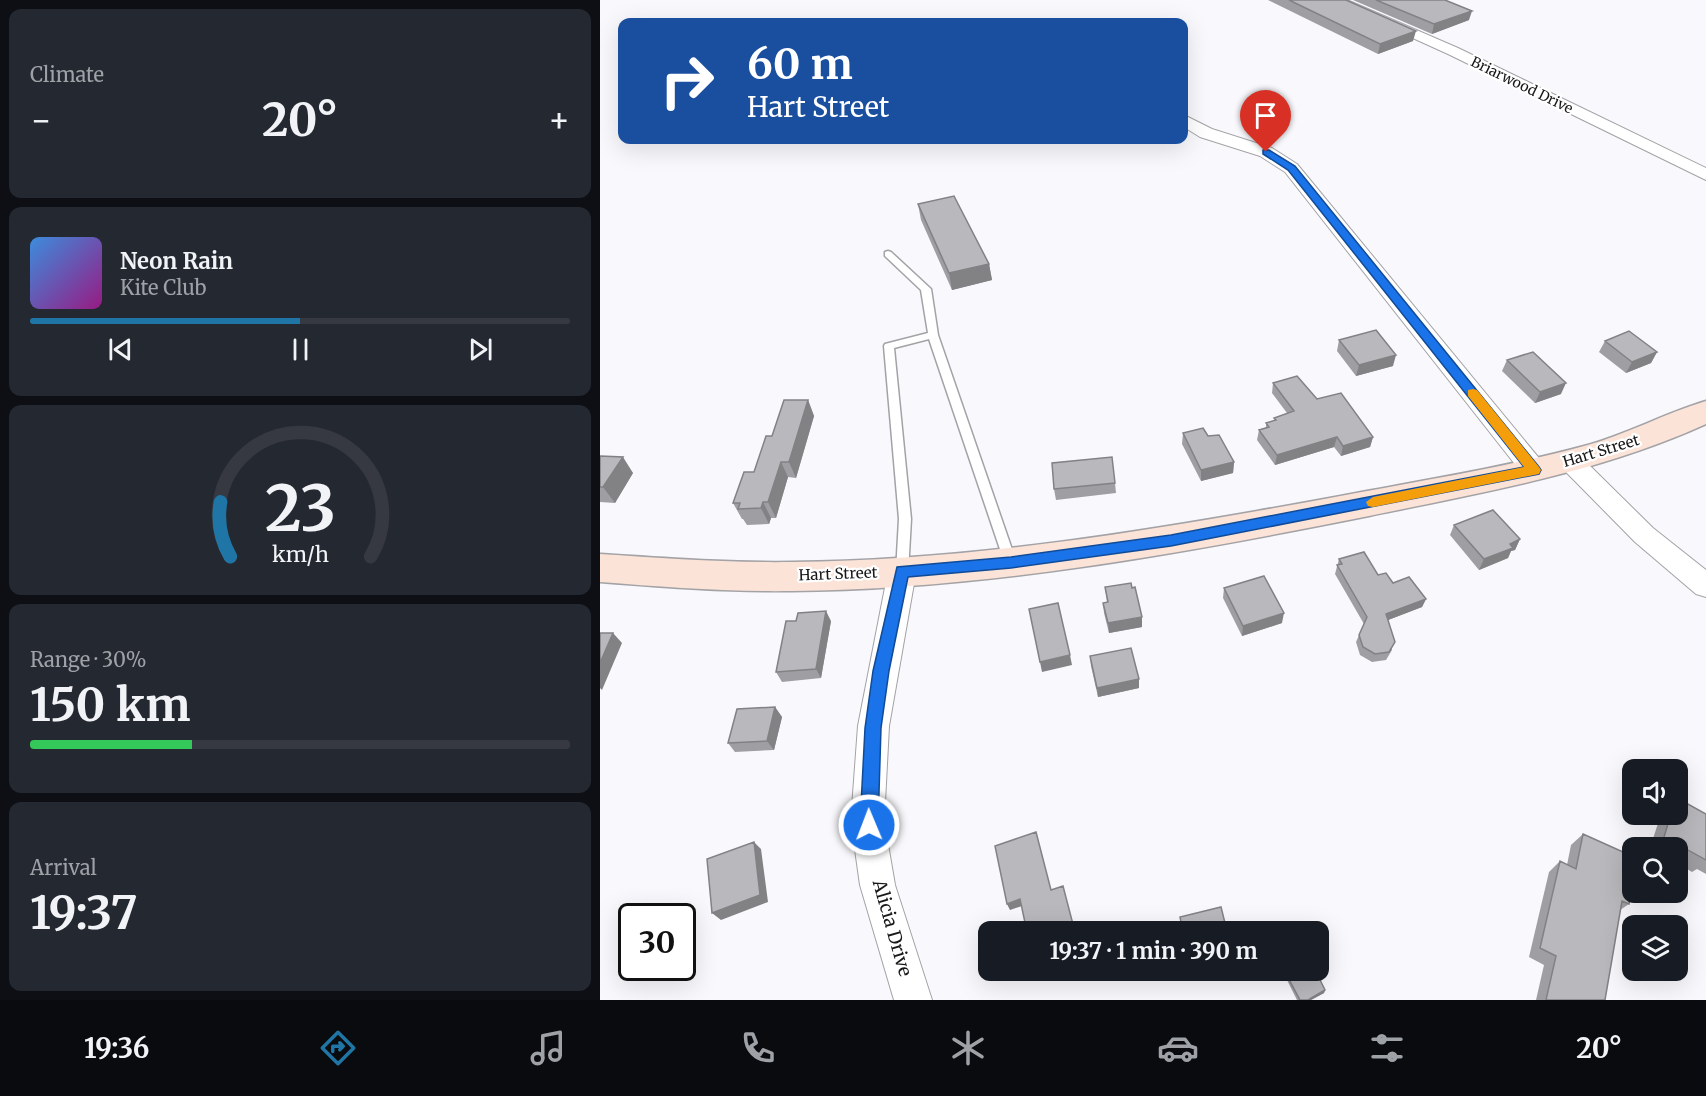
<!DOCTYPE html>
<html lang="en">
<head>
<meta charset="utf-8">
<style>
  :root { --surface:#171b24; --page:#242831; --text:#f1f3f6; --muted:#9ea1a6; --line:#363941; --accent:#1f75a5 }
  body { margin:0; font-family:Merriweather,serif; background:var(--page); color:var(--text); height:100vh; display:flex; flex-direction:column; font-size:22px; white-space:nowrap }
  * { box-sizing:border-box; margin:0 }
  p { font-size:20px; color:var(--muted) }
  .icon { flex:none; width:33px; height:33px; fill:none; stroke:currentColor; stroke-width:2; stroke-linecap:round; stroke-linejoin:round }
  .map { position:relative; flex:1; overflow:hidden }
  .drawer { display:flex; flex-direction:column; gap:9px; padding:9px; background:#0d0f14; width:600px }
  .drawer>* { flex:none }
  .banner { position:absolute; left:18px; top:18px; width:570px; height:126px; border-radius:12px; box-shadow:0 6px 24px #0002; background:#1a4fa0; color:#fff; overflow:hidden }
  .controls { position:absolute; left:1022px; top:759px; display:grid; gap:12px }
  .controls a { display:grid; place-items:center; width:66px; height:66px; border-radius:12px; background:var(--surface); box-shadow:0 6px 24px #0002; font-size:30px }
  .speed { position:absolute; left:18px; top:903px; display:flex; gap:12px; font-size:30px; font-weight:700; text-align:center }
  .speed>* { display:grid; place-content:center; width:78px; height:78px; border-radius:50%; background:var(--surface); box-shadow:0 6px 24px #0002; line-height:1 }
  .speed .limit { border:3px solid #111; border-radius:9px; background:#fff; color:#111 }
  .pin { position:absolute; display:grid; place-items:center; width:51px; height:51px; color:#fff; margin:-62px -26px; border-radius:50% 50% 50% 0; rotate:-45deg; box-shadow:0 0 6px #0007 }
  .pin .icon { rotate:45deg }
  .me { position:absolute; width:66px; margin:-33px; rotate:359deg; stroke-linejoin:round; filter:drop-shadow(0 0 4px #0008) }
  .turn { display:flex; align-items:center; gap:21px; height:126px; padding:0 30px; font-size:27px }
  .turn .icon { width:78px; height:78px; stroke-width:2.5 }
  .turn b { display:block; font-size:42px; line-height:51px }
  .big { font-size:45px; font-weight:700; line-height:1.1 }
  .drawer .widget { flex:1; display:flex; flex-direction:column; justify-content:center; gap:9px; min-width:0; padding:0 21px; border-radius:12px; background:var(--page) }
  .drawer .dial { align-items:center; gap:0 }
  .dial svg { height:156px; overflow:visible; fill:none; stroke:var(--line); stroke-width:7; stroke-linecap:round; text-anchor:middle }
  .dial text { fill:var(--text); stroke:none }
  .song { display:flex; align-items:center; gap:18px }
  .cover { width:72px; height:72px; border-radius:9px; background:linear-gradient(135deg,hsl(210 70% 55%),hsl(310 70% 35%)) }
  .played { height:6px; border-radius:3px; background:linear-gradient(90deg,var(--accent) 50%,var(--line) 50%) }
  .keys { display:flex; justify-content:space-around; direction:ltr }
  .heat { display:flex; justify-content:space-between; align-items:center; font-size:33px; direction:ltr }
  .charge { height:9px; border-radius:4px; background:linear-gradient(90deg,#34c759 30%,var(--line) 0) }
  .trip { position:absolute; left:378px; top:921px; width:351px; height:60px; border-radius:12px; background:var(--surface); box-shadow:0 6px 24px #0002; font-weight:700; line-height:60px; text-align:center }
  .dock { display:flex; height:96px; justify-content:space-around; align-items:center; background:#090b0e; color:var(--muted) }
  .dock .icon { width:42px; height:42px }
  .dock .active { color:var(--accent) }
  .dock b { font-size:27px; color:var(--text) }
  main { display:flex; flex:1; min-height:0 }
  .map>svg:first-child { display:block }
</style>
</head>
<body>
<main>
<section class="drawer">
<div class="widget"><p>Climate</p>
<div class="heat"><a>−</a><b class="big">20°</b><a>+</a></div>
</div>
<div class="widget">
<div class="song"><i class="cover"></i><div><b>Neon Rain</b><p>Kite Club</p></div></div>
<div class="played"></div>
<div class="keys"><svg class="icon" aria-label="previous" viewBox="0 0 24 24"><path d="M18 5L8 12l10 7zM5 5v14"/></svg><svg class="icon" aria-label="pause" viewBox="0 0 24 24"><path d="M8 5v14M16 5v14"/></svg><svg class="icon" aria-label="next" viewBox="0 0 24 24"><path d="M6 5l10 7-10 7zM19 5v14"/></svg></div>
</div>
<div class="widget dial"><svg viewBox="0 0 100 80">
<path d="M14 69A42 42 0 1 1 86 69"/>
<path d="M14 69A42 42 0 0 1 9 41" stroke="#1f75a5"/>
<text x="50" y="56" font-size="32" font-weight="700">23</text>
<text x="50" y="72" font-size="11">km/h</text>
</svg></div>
<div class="widget"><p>Range · 30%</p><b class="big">150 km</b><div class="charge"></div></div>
<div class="widget"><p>Arrival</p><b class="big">19:37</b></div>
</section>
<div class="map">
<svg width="1106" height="1000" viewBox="0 0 1106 1000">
  <rect width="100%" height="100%" fill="#f9f9fd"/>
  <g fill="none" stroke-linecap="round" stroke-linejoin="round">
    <g stroke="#a3a2a6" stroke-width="3">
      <path id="lane" d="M288 251 291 252 331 289 338 335 416 561 414 565 410 566 406 565 404 561 329 339 294 348 311 519 308 572 307 576 302 577 297 576 296 572 299 519 284 346 285 344 328 333 321 290 285 256V252Z"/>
    </g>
    <g stroke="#a3a2a6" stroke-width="2">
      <path id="street" d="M729 0H747L858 48 1106 168V180L848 54Z
        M584 115 612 129 672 148 697 164 943 463 946 470 943 477 934 479 925 477 685 172 660 156 600 137 584 127Z
        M971 453 980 456 1053 528 1106 570V597L1096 594 1035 542 962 468 959 462 962 456Z
        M302 561 312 564 316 572 289 726 284 821 295 885 332 1000H294L260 885 251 821 258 726 288 572 292 564Z"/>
    </g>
    <g stroke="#a3a2a6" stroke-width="3">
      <path id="secondary" d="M1106 401V424C998 473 884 492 769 516 579 554 386 589 192 591 128 592 64 587 0 582V554C64 558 128 563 192 562 375 560 556 530 735 497 818 481 902 468 984 446 1026 435 1065 413 1106 401Z"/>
    </g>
    <use href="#lane" fill="#fff" fill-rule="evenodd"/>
    <use href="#street" fill="#fff" fill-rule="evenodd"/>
    <use href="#secondary" fill="#fbe3d7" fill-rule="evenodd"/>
  </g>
  <path fill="#9f9ea2" d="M668 0H746L813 41 778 54Z
    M753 0H845L869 20 832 34Z
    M318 204 389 264 392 280 352 290 321 220Z
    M739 340 793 366 756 376 737 351Z
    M1005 341 1057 352 1051 363 1026 373 999 352Z
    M907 360 961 394 935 403 902 371Z
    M673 383 717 399 773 437 770 447 741 456 734 447 675 465 657 440 659 430 666 428V423L674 421V418L687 413 672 393Z
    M208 400 214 416 196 478 188 477 176 518H171L169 524 147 525 143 519H142L133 503 154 472 172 436Z
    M583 433 608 436 634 462 633 473 601 481 582 444Z
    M0 456 33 473 15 503 0 502Z
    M515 483 516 493 456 500 454 489Z
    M854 525 920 539 915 550 911 551 908 558 879 570 850 535Z
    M739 559 778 575 793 583 826 599 822 607 788 620 792 650 786 660 772 662 760 655 756 642 764 624 735 574Z
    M505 587 542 627 509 633 504 613 503 603 507 602Z
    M624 588 682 623 642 636 623 598Z
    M231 621 221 678 182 682 176 672Z
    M490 656 539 679V688L498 697 491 666Z
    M175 707 182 717 174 750 135 752 128 743Z
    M1061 814H1106V874L1097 869 1092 872 1077 863V848H1050Z
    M983 834 1029 904 1020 910 1005 1000H936L944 965 929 957 949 872 960 861 967 865 971 845Z
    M682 970H715L725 990 724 993 711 1000H697Z"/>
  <path fill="#828184" d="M872 11 869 20 832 34 834 24Z
    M816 31 813 41 778 54 780 44Z
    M389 264 392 280 352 290 349 273Z
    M1057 352 1051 363 1026 373 1032 362Z
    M796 355 793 366 756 376 759 365Z
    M966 383 961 394 935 403 940 392Z
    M208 400 214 416 196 478 189 462Z
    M737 437 734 447 675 465 677 455Z
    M773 437 770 447 741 456 743 446Z
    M23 457 33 473 15 503 3 487Z
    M181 462 188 477 176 518 168 502Z
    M634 462 633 473 601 481V470Z
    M163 502 171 518 169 524 161 508Z
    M920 539 915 550 911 551 908 558 879 570 884 559 910 544Z
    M826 599 822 607 783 622 786 614Z
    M226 611 231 621 221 678 216 669Z
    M684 613 682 623 642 636 643 626Z
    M542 617V627L509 633 508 623Z
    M13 633 22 643 2 690 0 688V663Z
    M470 655 472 665 442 672 440 662Z
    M539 679V688L498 697 497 688Z
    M175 707 182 717 174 750 167 741Z
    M154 842 161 849 168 902 121 920 112 913Z
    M420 899 422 906 410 910 407 904Z
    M725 990 724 993 711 1000H708Z"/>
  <path fill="#b9b8bc" stroke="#828184" stroke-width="1.5" d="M689 0H746L816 31 780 44Z
    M776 0H845L872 11 834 24Z
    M354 196 389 264 349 273 318 204Z
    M776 330 796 355 759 365 739 340Z
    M1029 331 1057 352 1032 362 1005 341Z
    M933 352 966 383 940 392 907 360Z
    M697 376 717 399 741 393 773 437 743 446 737 437 677 455 659 430 669 427 666 423 676 420 674 418 694 411 673 383Z
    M184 400H208L189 462H181L168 502H163L161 508 138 509 140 503H133L144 472H154L166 436H172Z
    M603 428 608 436 619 435 634 462 601 470 583 433Z
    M0 456 23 457 3 487H0Z
    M512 457 515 483 454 489 452 463Z
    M893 510 920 539 910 544 913 548 884 559 854 525Z
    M764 552 778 575 786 573 793 583 809 577 826 599 786 614 795 642 789 652 775 654 763 647 759 635 767 617 737 565 742 564 739 559Z
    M664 576 684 613 643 626 624 588Z
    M531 583 532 588 535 587 542 617 508 623 503 603 508 602 505 587Z
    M458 603 470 655 440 662 429 609Z
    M226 611 216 669 176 672 186 621H196L198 613Z
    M0 633H13L0 663Z
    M531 648 539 679 497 688 490 656Z
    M175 707 167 741 128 743 137 709Z
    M1077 798 1106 814V860L1064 837 1071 814H1077Z
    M436 832 451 890 463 886 475 932H427L420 899 407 904 395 846Z
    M983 834 1032 856V885L1029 904 1022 901 1005 1000H946L956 956 940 948 960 861 976 869Z
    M154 842 160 895 112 913 107 859Z
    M621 907 627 931 583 932 580 917Z
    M684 970H715L725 990 708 1000H700Z"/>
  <path fill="#1a73e8" stroke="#114b97" stroke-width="1.5" d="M663 150H669L695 166 939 467 941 470 939 474 571 546 411 568 308 577 289 671 281 728 278 825 275 831 269 834 262 831 260 825 265 728 273 671 297 567 411 557 571 535 924 467 688 170 663 154Z"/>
  <path fill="#f59e0b" d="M873 389 877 390 939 467 941 470 939 474 773 507 768 506 766 502 773 497 924 467 868 396V390Z"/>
  <g text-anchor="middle" stroke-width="4.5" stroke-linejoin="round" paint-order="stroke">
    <g font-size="14" fill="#181819" stroke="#fff">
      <text transform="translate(922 85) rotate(26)" y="5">Briarwood Drive</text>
    </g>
    <g font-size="15" fill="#181819" stroke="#fff">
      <text transform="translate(1001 451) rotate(-17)" y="5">Hart Street</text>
      <text transform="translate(238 574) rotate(-2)" y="5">Hart Street</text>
    </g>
    <g font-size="18" fill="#181819" stroke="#fff">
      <text transform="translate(292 928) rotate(74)" y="6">Alicia Drive</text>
    </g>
  </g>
</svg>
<div class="controls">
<a><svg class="icon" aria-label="sound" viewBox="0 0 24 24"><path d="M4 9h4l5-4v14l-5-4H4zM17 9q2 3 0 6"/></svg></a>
<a><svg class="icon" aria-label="search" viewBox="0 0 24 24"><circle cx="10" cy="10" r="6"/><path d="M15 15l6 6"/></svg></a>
<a><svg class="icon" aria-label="layers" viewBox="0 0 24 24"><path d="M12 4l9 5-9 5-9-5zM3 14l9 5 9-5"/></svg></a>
</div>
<div class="speed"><div class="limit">30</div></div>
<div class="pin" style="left:666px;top:152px;background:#d93025"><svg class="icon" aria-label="arrive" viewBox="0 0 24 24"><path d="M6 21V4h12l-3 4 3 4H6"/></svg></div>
<svg class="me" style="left:269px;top:825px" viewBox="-20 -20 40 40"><circle r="17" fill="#1a73e8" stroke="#fff" stroke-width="3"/><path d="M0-11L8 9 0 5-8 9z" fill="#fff"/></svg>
<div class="trip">19:37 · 1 min · 390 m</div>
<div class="banner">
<div class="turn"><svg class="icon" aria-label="right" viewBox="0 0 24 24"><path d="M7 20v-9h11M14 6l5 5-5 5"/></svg><div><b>60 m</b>Hart Street</div></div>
</div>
</div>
</main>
<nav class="dock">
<b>19:36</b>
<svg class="icon active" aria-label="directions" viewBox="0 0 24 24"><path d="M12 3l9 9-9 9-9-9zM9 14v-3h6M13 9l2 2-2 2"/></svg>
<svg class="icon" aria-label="music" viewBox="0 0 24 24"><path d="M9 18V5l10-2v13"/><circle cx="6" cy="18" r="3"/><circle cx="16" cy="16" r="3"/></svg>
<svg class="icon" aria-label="phone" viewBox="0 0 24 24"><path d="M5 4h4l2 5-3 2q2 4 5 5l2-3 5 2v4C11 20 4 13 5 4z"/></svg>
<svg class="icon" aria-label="climate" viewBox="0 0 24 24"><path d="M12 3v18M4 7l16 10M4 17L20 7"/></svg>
<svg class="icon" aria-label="car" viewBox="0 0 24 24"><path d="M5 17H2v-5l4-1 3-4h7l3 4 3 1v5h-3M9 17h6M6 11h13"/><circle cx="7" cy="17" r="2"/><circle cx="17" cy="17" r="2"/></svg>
<svg class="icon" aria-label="filters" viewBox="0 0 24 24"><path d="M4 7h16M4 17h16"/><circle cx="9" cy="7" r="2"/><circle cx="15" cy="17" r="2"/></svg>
<b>20°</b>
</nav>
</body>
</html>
